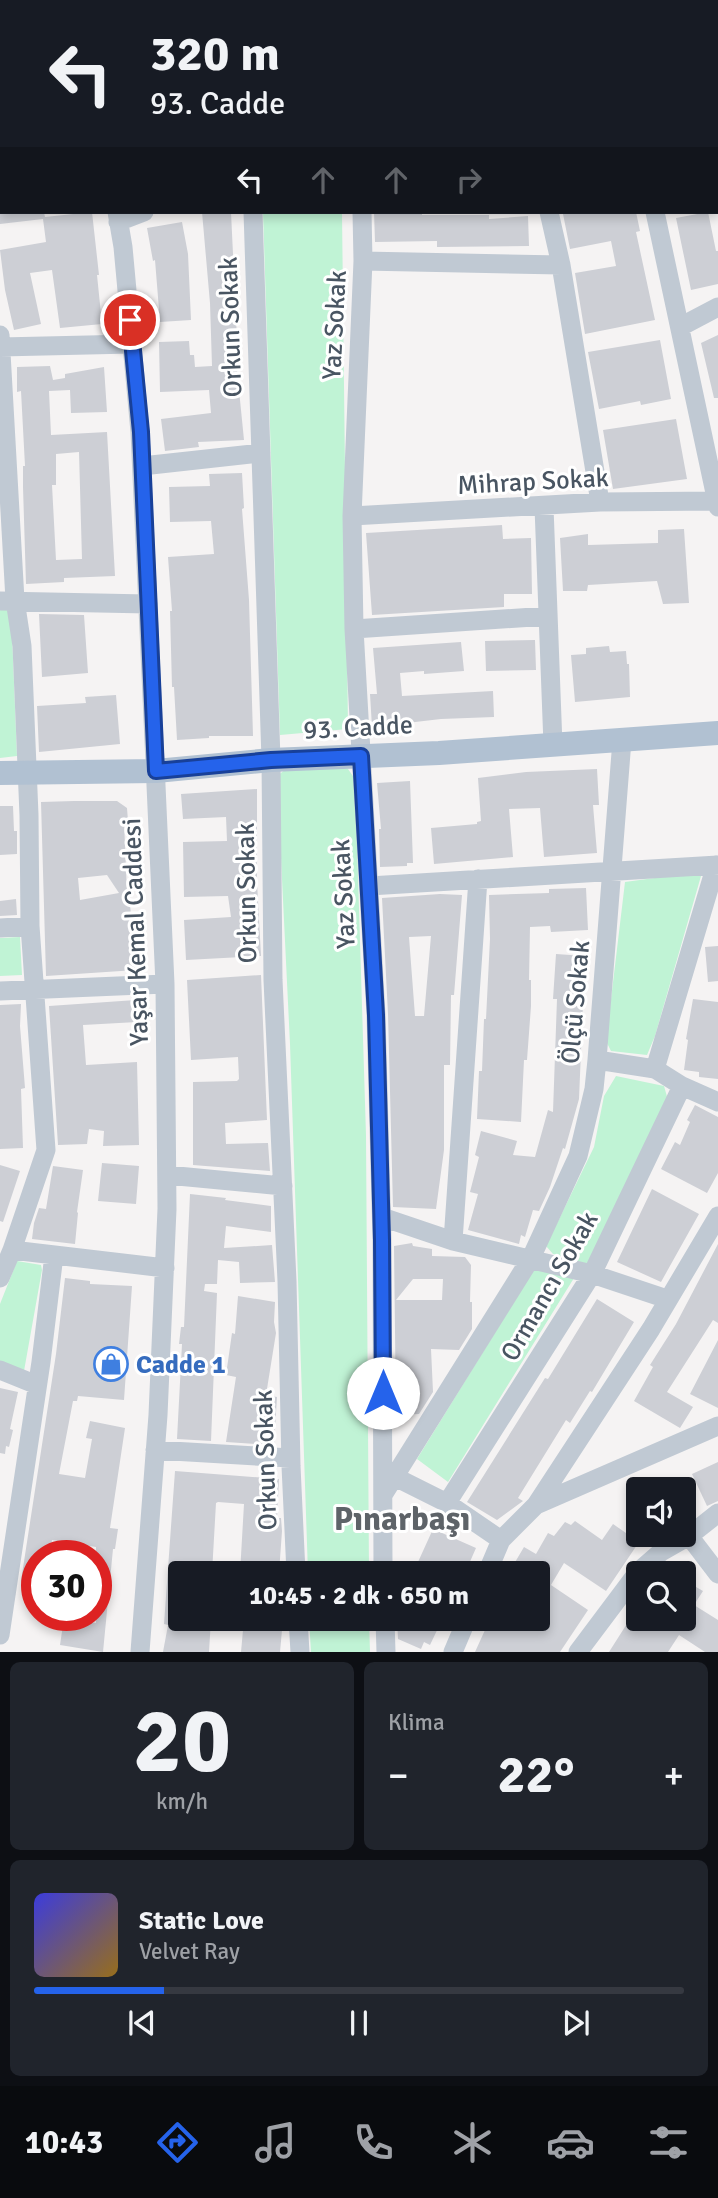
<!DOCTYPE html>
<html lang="tr">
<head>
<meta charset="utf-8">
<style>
  :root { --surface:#171b24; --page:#20242c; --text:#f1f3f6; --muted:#9ea1a6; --line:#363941; --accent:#2563eb }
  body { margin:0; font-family:Signika,sans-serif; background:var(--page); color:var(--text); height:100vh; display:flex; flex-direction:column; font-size:26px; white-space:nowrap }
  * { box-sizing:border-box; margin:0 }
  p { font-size:23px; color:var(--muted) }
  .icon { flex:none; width:38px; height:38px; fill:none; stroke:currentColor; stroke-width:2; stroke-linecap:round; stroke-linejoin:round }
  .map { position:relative; height:1652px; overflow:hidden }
  .details { display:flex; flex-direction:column; gap:10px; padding:10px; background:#0d0f14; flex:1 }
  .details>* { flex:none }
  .banner { position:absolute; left:0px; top:0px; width:719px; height:214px; box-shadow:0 4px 10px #0003; background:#171b24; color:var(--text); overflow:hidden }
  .fabs { position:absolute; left:626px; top:1477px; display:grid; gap:14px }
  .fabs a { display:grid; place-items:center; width:70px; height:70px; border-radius:7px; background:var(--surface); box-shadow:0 4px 10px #0003; font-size:35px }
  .speed { position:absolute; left:21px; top:1540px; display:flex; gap:14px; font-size:35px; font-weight:700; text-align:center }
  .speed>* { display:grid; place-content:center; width:91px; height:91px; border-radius:50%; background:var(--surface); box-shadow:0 4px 10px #0003; line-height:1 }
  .speed .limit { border:10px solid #d22; background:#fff; color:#111 }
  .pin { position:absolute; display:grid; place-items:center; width:60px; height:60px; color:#fff; margin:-30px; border:4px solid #fff; border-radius:50%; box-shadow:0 2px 7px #0007 }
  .me { position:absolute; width:77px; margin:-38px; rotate:0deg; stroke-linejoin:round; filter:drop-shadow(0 0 5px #0008) }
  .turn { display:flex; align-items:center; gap:24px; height:147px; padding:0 35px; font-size:32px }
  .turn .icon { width:91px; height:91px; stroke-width:2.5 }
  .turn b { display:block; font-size:49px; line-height:60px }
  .lanes { display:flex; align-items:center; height:66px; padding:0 35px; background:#0003; justify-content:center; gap:35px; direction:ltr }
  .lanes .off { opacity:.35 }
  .big { font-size:52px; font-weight:800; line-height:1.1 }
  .details .tile { flex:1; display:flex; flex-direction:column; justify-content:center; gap:10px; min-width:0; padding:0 24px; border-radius:10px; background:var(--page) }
  .details .dial { align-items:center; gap:0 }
  .dial b { font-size:91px; line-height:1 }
  .song { display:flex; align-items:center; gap:21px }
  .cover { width:84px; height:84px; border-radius:10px; background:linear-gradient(135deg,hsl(240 70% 55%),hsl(40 70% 35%)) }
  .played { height:7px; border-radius:4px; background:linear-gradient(90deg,var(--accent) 20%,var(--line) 20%) }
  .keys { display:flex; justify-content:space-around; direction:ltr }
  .heat { display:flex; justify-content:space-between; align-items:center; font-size:38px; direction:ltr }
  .details .tiles { flex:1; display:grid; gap:10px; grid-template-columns:1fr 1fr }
  .tile:last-child { grid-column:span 2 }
  .trip { position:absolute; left:168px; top:1561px; width:382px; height:70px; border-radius:7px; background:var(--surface); box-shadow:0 4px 10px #0003; font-weight:800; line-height:70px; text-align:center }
  .dock { display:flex; height:112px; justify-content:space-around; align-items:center; background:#090b0e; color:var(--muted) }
  .dock .icon { width:49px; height:49px }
  .dock .selected { color:var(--accent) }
  .dock b { font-size:32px; color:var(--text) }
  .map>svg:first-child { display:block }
</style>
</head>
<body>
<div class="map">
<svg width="718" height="1652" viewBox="0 0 718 1652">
  <rect width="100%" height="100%" fill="#f5f3f3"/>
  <path fill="#c0f3d5" d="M263 212H342L348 729 280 735Z
    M11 609 17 756 0 758V610Z
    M333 767 348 769 355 779 366 1135 369 1573H308L290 1044 277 776 286 769Z
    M691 873 701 876 655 1036 647 1055 611 1051 606 1041 625 882Z
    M20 937 22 975 0 976V938Z
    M616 1076 664 1086 668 1100 587 1264 553 1254 546 1246 594 1147 604 1096Z
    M17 1261 41 1265 42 1270 24 1371 0 1361V1304Z
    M534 1269 574 1278 448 1482 417 1459Z
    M309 1619H369L370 1652H311Z"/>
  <path fill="#cdcfd5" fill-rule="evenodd" d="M0 212H44L45 217 92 212 99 275H97L102 324 60 328 52 270 30 273 41 324 14 330 5 290 0 250 46 242 43 219 0 224Z
    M202 212H231L237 339 234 340 244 440 198 442 199 447 165 451 161 419 211 413 209 390 160 392 159 342 189 341 190 355H194L195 367 212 366 210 303Z
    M374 212H422V215H489V219L528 216 529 246 437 247V241L375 242Z
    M573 212H636L640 231 636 232 655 320 585 334 575 273 616 266 611 241 570 249 563 214Z
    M708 212 716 251H718V284L691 290 676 218Z
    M182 222 188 254 191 320 160 322 155 260 153 261 147 228Z
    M718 335V398H714L701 343Z
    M660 340 671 399 641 405 640 401 599 409 588 352Z
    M50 366 53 380 65 378V374L104 367 107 412 71 413 70 390 49 391 51 435 107 432 115 576 64 578V582L26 584 23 487V466H25L21 391 17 392V367ZM79 452 82 559 56 560 52 485H56V454Z
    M676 419 687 479 613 489 603 430Z
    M242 473 244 508 242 509 249 600 253 736H209V738L177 740 174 687H172L170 611H172L168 557 214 554 211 521 170 522 169 487 210 486 209 474Z
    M502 525 503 539 531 538 532 594H504V607L372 615 366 533Z
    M684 529 689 603 663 604 657 581 588 585 587 591H563L560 538 588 534V545L658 543V530Z
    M39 614 84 615 88 673 42 677Z
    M535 640 536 670 486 671 485 641Z
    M461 642 464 671 424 674V671L400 673 402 696 493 691 494 717 441 719 372 727 370 694H377L373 648Z
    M609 646 610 652 626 651 627 664H629L630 697 575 702 571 655 586 654V648Z
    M116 695 120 744 39 752 37 706 86 703 85 697Z
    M597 769 599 805H593L597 853 544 857 540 808 509 809 513 857 434 864 431 828 477 824V822L481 821 478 778 526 772Z
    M410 781 413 863H407V866L380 867 379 829H381L377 783Z
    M257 789V882L261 956 186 960 184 920 231 917 228 896 184 897 183 842 227 841 226 817 183 819 181 794Z
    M74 801H117L127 808 128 821 124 822 127 893H129L136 970 46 976 41 802ZM107 875 119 893 80 900 78 878Z
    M0 806H13L14 831H17V854L0 855Z
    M586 888 588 930 551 932 550 926 530 927 529 980H531V1006L527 1060H524L521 1122 477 1119 479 1071H482L484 1019H486L490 939 489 895 549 893V889Z
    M440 894 462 895 454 995H451L450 1065H444V1150L436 1209 393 1207 388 1014 382 898ZM431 936 424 1016H415L409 937Z
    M16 899 17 915 0 916V901Z
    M718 946V981L708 982 705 947Z
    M556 954 585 956 579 1099 565 1149 563 1148 550 1187 539 1211 533 1210 525 1237 521 1235 519 1244 468 1230 478 1194 470 1192 479 1157 475 1155 481 1131 517 1141 513 1155 535 1157 548 1110 553 1112 557 999H553Z
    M261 975 267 1120 225 1123 226 1144 268 1143 270 1171 193 1165V1082L237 1081 239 1079 238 1057 191 1060 187 980Z
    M693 999 718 1002V1079L699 1077V1072L684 1070 688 1040 686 1039Z
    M136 1000 137 1022 83 1025 86 1065 137 1062 139 1145 103 1146 104 1131 89 1129 87 1144 58 1145 49 1006Z
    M21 1004 20 1026 25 1088 21 1089 23 1148 0 1149V1005Z
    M695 1105 718 1117V1173L707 1193 661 1169 675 1142 680 1145 690 1122 687 1120Z
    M102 1163 139 1166 136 1204 98 1201Z
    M0 1165 20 1171 3 1222 0 1221Z
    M53 1166 83 1170 77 1212 78 1213 75 1244 32 1239 34 1223 39 1208 46 1209Z
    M652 1189 699 1214 661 1282 617 1262Z
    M190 1194 226 1198 225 1200 271 1206V1232L226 1226 224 1248 272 1245 275 1282 240 1283 239 1262 218 1260 217 1284H205L204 1291 217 1293 211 1441 177 1439 182 1344H179L181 1327H184Z
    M412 1243 413 1246 432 1249V1256L465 1257 471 1265 470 1302H472V1329L459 1350 431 1349 433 1392 419 1414 396 1415 394 1246ZM413 1279H443L442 1300H396Z
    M718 1244V1323L713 1320 667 1392 693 1407 680 1428 634 1401 653 1367 650 1365 676 1324Z
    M65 1278 90 1281V1284L132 1286 124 1400 78 1396 77 1401H73L59 1474 85 1478 92 1439 86 1438 90 1421 125 1428 110 1528 118 1529 115 1549H113L103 1652 60 1645 64 1618 96 1623V1547L52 1540 50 1556H37V1583L21 1581 56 1354Z
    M238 1296 275 1302 274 1322 276 1333 266 1395 277 1397 274 1445 226 1442 236 1377 226 1375 232 1333 235 1334Z
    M597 1299 634 1322 592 1392 590 1391 570 1423 566 1420 518 1498 523 1501 497 1520 467 1502 545 1378 548 1379Z
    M718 1340V1408L690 1394Z
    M0 1388 18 1392 10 1429 13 1430 9 1447 6 1446 5 1454 0 1453Z
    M718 1462V1501L707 1506 692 1474Z
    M175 1471 279 1479 277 1518H281L282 1531 279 1573H240L244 1504 218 1502 216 1503 212 1573H180V1619H211L209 1652H163L168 1625 164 1624Z
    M575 1521 602 1540 613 1524 639 1542 606 1591 564 1563 551 1585 588 1610 560 1652H475L490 1619H537V1573H519L511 1569 524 1547 536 1554 548 1533 554 1536 565 1522 571 1525Z
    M433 1529 476 1548 465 1573H413Z
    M684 1580 703 1591 694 1605 718 1620V1652H705L679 1635 668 1652H609L630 1619H684Z
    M240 1619H283L280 1652H241L243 1630 239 1629Z
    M397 1619H428L440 1624 430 1645 424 1642 421 1649 398 1639Z"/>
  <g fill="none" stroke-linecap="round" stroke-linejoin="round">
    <path stroke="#c0c9d3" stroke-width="19" d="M62 0 63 2
      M158 0V2
      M282 0V2
      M493 0V2
      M627 0V2
      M374 2V0
      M718 66V65
      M0 107 2 106
      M117 212 123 247 140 432 165 984 167 1209 158 1415 140 1652
      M253 212 271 760 273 980 287 1281 291 1466 296 1573
      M362 212 363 261 352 516 354 629 376 1015 382 1240 383 1573
      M549 212 561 265 600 502
      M655 212 718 507
      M118 222 144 212
      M363 261 561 265
      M680 327 718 307
      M0 335 15 600 22 646 29 815 30 926 46 1150 12 1250 0 1278
      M0 347 132 344
      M142 466 261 453
      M544 507 553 745
      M352 516 600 502 718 501
      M0 601 148 604
      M354 629 548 616
      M369 886 718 865
      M0 928 30 926
      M0 991 165 984
      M597 1060 655 1069 682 1086 718 1102
      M655 1069 716 865
      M167 1175 283 1186
      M382 1217 453 1241 592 1274 667 1299
      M453 1241 478 879
      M12 1250 165 1268
      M0 1370 37 1385
      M155 1450 290 1458
      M395 1477 447 1503 501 1540
      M383 1495 531 1258 578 1156 594 1089 597 1060 622 740
      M447 1503 592 1274 682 1086
      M536 1505 651 1329 718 1216
      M689 1536 718 1574
      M487 1573 501 1540 536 1505 718 1426
      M298 1619 300 1652
      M385 1619 386 1652
      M0 1635 41 1362 54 1255
      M453 1652 467 1619
      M578 1652 638 1572 661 1552 689 1536 718 1513"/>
    <path stroke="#b1c1d2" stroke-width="24" d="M0 773 156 771 271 760 439 753 718 733"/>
  </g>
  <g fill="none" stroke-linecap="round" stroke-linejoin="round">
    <g stroke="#184099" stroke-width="18">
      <path id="route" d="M130 320 141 432 156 771 271 760 361 756 376 1015 382 1240 383 1393"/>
    </g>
    <use href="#route" stroke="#2563eb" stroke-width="12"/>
  </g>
  <defs>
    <g id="shop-ring" transform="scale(1.75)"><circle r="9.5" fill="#fff" stroke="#3f7fe0" stroke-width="1.5"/><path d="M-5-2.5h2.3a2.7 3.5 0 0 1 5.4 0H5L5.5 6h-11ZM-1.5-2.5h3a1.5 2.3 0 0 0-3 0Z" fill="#3f7fe0"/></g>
  </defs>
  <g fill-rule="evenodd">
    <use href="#shop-ring" x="111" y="1364"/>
  </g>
  <g text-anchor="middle" stroke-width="6" stroke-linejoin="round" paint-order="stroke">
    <g font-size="26" fill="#495562" stroke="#fff">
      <text transform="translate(334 325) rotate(-87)" y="9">Yaz Sokak</text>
      <text transform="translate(230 327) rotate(-92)" y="9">Orkun Sokak</text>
      <text transform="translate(533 481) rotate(-3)" y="9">Mihrap Sokak</text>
      <text transform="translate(358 727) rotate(-3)" y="9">93. Cadde</text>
      <text transform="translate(246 893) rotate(-91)" y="9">Orkun Sokak</text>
      <text transform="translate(343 894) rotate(-93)" y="9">Yaz Sokak</text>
      <text transform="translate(135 932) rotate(-92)" y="9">Yaşar Kemal Caddesi</text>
      <text transform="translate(575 1002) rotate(-85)" y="9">Ölçü Sokak</text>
      <text transform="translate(549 1286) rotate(-60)" y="9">Ormancı Sokak</text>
      <text transform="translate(265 1460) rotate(-92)" y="9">Orkun Sokak</text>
    </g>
    <g font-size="26" font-weight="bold" fill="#366cbe" stroke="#fff" text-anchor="start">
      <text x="136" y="1373">Cadde 1</text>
    </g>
    <g font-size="33" font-weight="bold" fill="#5e6368" stroke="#fff">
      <text x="402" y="1530">Pınarbaşı</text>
    </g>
  </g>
</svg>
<div class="fabs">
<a><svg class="icon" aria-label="sound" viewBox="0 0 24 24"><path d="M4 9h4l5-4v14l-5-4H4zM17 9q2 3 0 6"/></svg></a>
<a><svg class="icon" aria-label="search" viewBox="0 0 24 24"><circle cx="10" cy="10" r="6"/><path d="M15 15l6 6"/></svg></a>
</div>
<div class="speed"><div class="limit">30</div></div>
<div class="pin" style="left:130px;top:320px;background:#d93025"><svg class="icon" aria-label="arrive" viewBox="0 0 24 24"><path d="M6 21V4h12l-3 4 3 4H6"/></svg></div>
<svg class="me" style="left:383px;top:1393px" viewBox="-20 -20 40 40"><circle r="19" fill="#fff"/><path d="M0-13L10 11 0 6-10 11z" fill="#2563eb"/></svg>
<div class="trip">10:45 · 2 dk · 650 m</div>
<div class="banner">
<div class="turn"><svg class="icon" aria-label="left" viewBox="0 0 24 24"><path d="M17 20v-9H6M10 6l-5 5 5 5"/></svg><div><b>320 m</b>93. Cadde</div></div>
<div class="lanes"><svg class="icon" aria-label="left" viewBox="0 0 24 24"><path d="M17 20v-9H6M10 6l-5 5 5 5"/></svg><svg class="icon off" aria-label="ahead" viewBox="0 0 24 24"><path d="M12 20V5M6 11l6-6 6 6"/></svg><svg class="icon off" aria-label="ahead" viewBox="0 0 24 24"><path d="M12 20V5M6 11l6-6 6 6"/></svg><svg class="icon off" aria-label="right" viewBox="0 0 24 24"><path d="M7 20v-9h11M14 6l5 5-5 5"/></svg></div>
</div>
</div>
<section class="details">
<div class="tiles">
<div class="tile dial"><b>20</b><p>km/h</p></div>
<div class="tile"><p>Klima</p>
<div class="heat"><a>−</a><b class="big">22°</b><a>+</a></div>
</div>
<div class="tile">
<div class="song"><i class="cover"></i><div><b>Static Love</b><p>Velvet Ray</p></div></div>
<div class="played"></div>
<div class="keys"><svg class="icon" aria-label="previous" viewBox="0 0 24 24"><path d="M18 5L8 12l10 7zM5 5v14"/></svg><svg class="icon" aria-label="pause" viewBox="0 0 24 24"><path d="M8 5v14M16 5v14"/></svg><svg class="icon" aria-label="next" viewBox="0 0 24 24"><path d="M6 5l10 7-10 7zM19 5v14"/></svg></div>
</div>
</div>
</section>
<nav class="dock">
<b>10:43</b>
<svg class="icon selected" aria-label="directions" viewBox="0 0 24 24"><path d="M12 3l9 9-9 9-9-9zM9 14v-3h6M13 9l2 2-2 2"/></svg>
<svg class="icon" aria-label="music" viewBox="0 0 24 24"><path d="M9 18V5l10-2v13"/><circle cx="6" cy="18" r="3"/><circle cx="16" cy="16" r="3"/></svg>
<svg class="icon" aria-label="phone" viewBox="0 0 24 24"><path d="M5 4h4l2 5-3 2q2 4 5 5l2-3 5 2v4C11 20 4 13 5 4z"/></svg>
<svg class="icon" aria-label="climate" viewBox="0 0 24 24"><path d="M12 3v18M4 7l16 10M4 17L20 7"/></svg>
<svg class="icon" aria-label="car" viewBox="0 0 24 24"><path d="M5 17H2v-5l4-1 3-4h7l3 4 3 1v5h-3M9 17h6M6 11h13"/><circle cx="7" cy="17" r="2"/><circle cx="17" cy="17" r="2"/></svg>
<svg class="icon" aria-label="filters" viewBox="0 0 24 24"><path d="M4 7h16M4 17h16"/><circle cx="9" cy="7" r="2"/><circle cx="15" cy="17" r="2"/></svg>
</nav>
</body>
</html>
